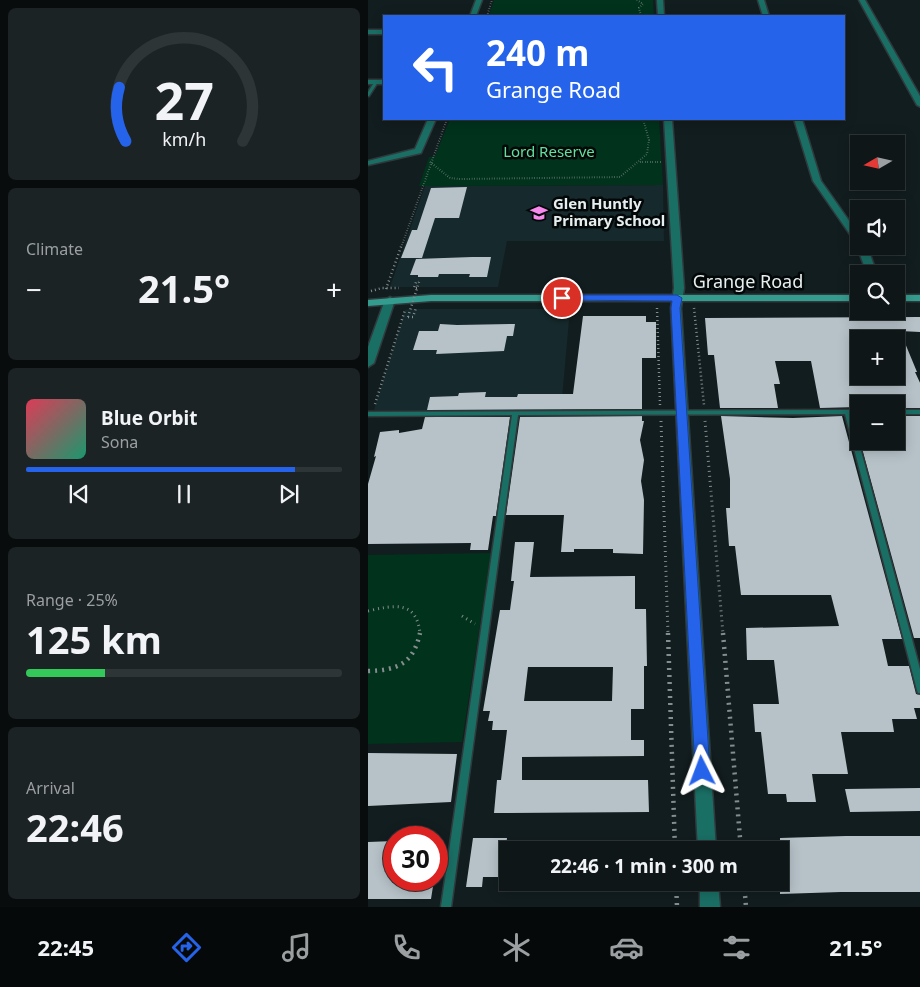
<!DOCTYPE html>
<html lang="en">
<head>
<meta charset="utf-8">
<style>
  :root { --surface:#0e1617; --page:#1c2324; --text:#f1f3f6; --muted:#9b9fa1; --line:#2e3536; --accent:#2563eb }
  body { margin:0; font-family:"Noto Sans",sans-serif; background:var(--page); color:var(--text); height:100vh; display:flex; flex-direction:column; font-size:19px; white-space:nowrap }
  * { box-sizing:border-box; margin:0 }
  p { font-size:16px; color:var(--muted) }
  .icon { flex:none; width:28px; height:28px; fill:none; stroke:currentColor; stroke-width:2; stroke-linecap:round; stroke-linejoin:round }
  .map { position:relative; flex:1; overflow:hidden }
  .details { display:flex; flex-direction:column; gap:8px; padding:8px; background:#080c0d; width:368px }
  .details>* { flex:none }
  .banner { position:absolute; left:15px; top:15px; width:462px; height:105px; border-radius:0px; box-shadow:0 2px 12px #0003,0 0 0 1px var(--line); background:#2563eb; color:#fff; overflow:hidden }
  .needle { width:32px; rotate:261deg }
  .controls { position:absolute; left:482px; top:135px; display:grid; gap:10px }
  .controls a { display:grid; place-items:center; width:55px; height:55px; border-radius:0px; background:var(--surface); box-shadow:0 2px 12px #0003,0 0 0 1px var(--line); font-size:25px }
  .speed { position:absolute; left:15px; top:826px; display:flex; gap:10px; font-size:25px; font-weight:700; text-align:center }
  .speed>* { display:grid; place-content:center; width:65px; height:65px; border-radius:50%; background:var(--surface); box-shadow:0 2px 12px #0003,0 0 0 1px var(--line); line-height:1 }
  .speed .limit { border:8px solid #d22; background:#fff; color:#111 }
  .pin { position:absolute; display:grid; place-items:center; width:42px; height:42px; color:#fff; margin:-21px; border:2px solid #fff; border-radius:50%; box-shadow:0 1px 5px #0007 }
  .me { position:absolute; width:55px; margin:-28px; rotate:357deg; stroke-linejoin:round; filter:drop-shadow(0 0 4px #0008) }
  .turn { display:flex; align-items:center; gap:18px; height:105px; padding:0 20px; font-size:22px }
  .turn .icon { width:65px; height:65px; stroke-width:2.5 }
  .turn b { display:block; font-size:35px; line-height:42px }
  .big { font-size:38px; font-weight:700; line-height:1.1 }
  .details .card { flex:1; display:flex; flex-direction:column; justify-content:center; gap:8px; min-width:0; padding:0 18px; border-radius:8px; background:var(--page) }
  .details .dial { align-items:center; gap:0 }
  .dial svg { height:130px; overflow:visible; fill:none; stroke:var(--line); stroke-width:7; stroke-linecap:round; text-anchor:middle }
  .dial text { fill:var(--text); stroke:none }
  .song { display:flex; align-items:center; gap:15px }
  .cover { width:60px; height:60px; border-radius:8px; background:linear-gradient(135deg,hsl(350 70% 55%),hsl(160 70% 35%)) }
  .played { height:5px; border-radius:2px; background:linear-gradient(90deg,var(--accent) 85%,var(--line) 85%) }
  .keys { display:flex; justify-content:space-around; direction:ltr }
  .heat { display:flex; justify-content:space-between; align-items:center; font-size:28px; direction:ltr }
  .charge { height:8px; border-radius:4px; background:linear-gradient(90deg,#34c759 25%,var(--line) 0) }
  .trip { position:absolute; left:131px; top:841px; width:290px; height:50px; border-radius:0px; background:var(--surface); box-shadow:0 2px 12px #0003,0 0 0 1px var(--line); font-weight:700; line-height:50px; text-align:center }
  .dock { display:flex; height:80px; justify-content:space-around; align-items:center; background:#060909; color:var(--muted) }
  .dock .icon { width:35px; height:35px }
  .dock .selected { color:var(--accent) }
  .dock b { font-size:22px; color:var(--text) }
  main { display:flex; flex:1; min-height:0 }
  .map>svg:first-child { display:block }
</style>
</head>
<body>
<main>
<section class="details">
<div class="card dial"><svg viewBox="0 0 100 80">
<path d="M14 69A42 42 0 1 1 86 69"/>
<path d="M14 69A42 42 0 0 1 10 36" stroke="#2563eb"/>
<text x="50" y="56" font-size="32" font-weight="700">27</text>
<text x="50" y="72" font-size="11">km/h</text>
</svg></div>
<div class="card"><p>Climate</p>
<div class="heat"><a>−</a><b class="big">21.5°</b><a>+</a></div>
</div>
<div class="card">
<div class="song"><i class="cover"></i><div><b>Blue Orbit</b><p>Sona</p></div></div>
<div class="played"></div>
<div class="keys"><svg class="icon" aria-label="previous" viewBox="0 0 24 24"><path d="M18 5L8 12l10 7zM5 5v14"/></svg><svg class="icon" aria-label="pause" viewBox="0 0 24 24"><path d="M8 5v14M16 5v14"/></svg><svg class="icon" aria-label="next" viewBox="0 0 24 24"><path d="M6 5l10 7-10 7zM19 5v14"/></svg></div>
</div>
<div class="card"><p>Range · 25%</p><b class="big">125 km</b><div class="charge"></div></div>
<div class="card"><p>Arrival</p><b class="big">22:46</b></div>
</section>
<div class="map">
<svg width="553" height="907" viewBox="0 0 553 907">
  <rect width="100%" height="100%" fill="#121d1f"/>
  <path fill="#16292c" d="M295 185 296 241H139L130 287H22L57 186Z
    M41 309H202L193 410H6L37 310Z"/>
  <path fill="#00321c" d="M126 0H285L286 16H121Z
    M82 119H291L295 185 51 186 61 157 67 156Z
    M123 553 94 742 0 744V555Z"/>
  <path fill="#b6c2c8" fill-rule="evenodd" d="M99 187 91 218H67L54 258H33L44 230H49L63 188Z
    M104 257H123L119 277H101L102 274H71L70 277H50V275H42L48 259Z
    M215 316H278V322H288V358H274V409L59 410 62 397 90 396 91 393 118 392 117 397H149L150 394H205Z
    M553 317V332L532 331 549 372H547L553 385V408H529V404H491V407L452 408 443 361H407L412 384H406L410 408H352L346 355H340L337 318ZM491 339H529V376H491Z
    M72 324 89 325 147 324 145 336H139L136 351 68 354 69 350H45L51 331H70Z
    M274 416V421H276L272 440 276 460 273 481 276 500 275 554 245 553V549H206V552H193L196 515H138L152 417Z
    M353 416 425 418 474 416 534 639H514L520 666H541L548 694 553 695V708H546L549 719H524L526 732H473L480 774H444L448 802H419L418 794H400L393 732H387L385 704H411L406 660H379L378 628 471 626 463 595H373L367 546H361L358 508H362V479Z
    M529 416H553V638H546L492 441H534L529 425Z
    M57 417H142L128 516H125L120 550H102L103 543 0 544V484L8 456 6 457 12 432 31 430V433L54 429Z
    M147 542H166L162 577 267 576V609H278L279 666H276V709H263V740H276V756L154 757V780H280L281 812 126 813 129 780H133L139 730H124L125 721H120L122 711H115L132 610H142L146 581H143ZM160 667H245L244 701H156Z
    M0 753 89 754 83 802 0 806Z
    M553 788V811L482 812 477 789Z
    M478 836H553V892H473L412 894V838Z
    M105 838H139L134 877H115L114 887H98Z
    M26 841 23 880H66L63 899H0V842Z"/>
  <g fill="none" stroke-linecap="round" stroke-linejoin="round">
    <g stroke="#303a3c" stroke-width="3">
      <path id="lane" d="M7 81 10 82 1 96H0V92Z
        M479 410H491V414H483L553 673V693H550L549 690 477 414 150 415 83 907H73L144 415 0 416V412Z
        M529 410H553V414H529Z"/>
    </g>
    <g stroke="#303a3c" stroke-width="3">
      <path id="street" d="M108 0H114L108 16H102Z
        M289 0H295L296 16H290Z
        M390 0H396L401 16H395Z
        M491 0H497L553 98V107L549 105Z
        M0 30H16V34H0Z
        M0 80H16V84H0Z
        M60 119H68L53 153 0 165V161L47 149Z
        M296 119H304L316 288 313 308 348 850H330L303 308 306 288Z
        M426 119H434L453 181 491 235V244L488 243 445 181Z
        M491 244V246H499L509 274H499L489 246Z
        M22 297 27 300 6 363 0 367V347L17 300Z
        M332 882H350L352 907H332Z"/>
    </g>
    <g stroke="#303a3c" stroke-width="3">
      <path id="secondary" d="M63 295H491V301H63L0 306V300Z
        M529 295H553V301H529Z"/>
    </g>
    <path stroke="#848d8f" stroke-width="2" stroke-dasharray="0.5 2" stroke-linecap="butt" d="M269 0 275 4 271 8 273 16
      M119 16 124 0
      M62 162 82 178 92 179 252 177 279 154 281 140 275 119
      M272 162H293
      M34 245 79 119"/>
    <path stroke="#848d8f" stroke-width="2.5" stroke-dasharray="1 3" stroke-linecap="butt" d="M49 288H46L48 282H51
      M18 289 34 244
      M3 291 14 288H31
      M289 308 292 405
      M326 308 336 405
      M40 317H45L48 308
      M7 404 37 310"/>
    <path stroke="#848d8f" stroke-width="3" stroke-dasharray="1 4" stroke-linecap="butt" d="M293 421 300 634
      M337 421 355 634
      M0 611C26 605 49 600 52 634
      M94 616 107 624"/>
    <path stroke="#848d8f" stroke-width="4.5" stroke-dasharray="2 5" stroke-linecap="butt" d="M300 633 307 850
      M355 633 373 850
      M0 671C30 670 45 664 52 633
      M308 882 309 907
      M376 882 378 907"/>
    <use href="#lane" fill="#1a6f65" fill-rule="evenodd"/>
    <use href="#street" fill="#1a6f65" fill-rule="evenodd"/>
    <use href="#secondary" fill="#349c8e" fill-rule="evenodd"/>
    <path stroke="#848d8f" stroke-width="2.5" stroke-dasharray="1 3" stroke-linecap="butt" d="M40 317 51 282"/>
  </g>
  <path fill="#2563eb" stroke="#184099" d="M194 295H309L314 298 312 308 342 771 340 776 334 778 329 776 327 771 303 308 304 301 190 300V296Z"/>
  <defs>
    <g id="school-bare" transform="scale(1.35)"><path d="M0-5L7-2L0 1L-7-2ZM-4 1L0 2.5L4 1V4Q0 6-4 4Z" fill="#f788ec" stroke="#030707" stroke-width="2.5" paint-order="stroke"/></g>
  </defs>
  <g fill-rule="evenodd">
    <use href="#school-bare" x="171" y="213"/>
  </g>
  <g text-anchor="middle" stroke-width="5" stroke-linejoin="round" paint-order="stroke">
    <g font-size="15" fill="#63e09e" stroke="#030707">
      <text x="181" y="157">Lord Reserve</text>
    </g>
    <g font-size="15" font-weight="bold" fill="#e6eeef" stroke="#030707" text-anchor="start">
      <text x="185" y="209">Glen Huntly<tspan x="185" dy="17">Primary School</tspan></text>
    </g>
    <g font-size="18" fill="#e6eeef" stroke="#030707">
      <text x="380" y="288">Grange Road</text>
    </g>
  </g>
</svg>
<div class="controls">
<a><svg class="needle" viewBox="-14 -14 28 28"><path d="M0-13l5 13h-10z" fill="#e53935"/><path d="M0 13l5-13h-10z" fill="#9b9fa1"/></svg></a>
<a><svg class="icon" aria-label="sound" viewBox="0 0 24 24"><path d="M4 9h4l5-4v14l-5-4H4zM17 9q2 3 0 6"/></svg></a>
<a><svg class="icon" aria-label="search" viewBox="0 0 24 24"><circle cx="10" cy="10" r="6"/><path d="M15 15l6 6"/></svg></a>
<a>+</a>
<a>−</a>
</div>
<div class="speed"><div class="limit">30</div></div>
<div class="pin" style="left:194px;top:298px;background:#d93025"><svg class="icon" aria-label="arrive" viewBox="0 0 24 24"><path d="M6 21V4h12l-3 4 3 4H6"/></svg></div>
<svg class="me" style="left:334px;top:771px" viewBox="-20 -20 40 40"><path d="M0-17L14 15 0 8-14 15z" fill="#2563eb" stroke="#fff" stroke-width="4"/></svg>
<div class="trip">22:46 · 1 min · 300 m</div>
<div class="banner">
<div class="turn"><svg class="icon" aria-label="left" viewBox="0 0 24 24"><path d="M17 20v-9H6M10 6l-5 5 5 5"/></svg><div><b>240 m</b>Grange Road</div></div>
</div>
</div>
</main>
<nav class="dock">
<b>22:45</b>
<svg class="icon selected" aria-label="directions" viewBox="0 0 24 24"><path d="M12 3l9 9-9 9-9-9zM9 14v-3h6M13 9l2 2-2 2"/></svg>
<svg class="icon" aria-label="music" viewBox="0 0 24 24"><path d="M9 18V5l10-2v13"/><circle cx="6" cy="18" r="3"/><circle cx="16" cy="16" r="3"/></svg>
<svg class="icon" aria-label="phone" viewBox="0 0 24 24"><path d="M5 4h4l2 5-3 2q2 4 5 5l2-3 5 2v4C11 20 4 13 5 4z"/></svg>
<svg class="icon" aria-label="climate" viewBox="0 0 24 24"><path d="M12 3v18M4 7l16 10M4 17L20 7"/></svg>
<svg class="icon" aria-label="car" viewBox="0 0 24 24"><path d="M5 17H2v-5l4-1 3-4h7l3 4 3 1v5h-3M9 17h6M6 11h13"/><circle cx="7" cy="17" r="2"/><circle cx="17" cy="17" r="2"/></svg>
<svg class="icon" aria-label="filters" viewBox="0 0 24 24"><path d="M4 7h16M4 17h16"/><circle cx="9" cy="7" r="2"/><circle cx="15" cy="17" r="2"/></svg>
<b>21.5°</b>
</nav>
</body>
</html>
